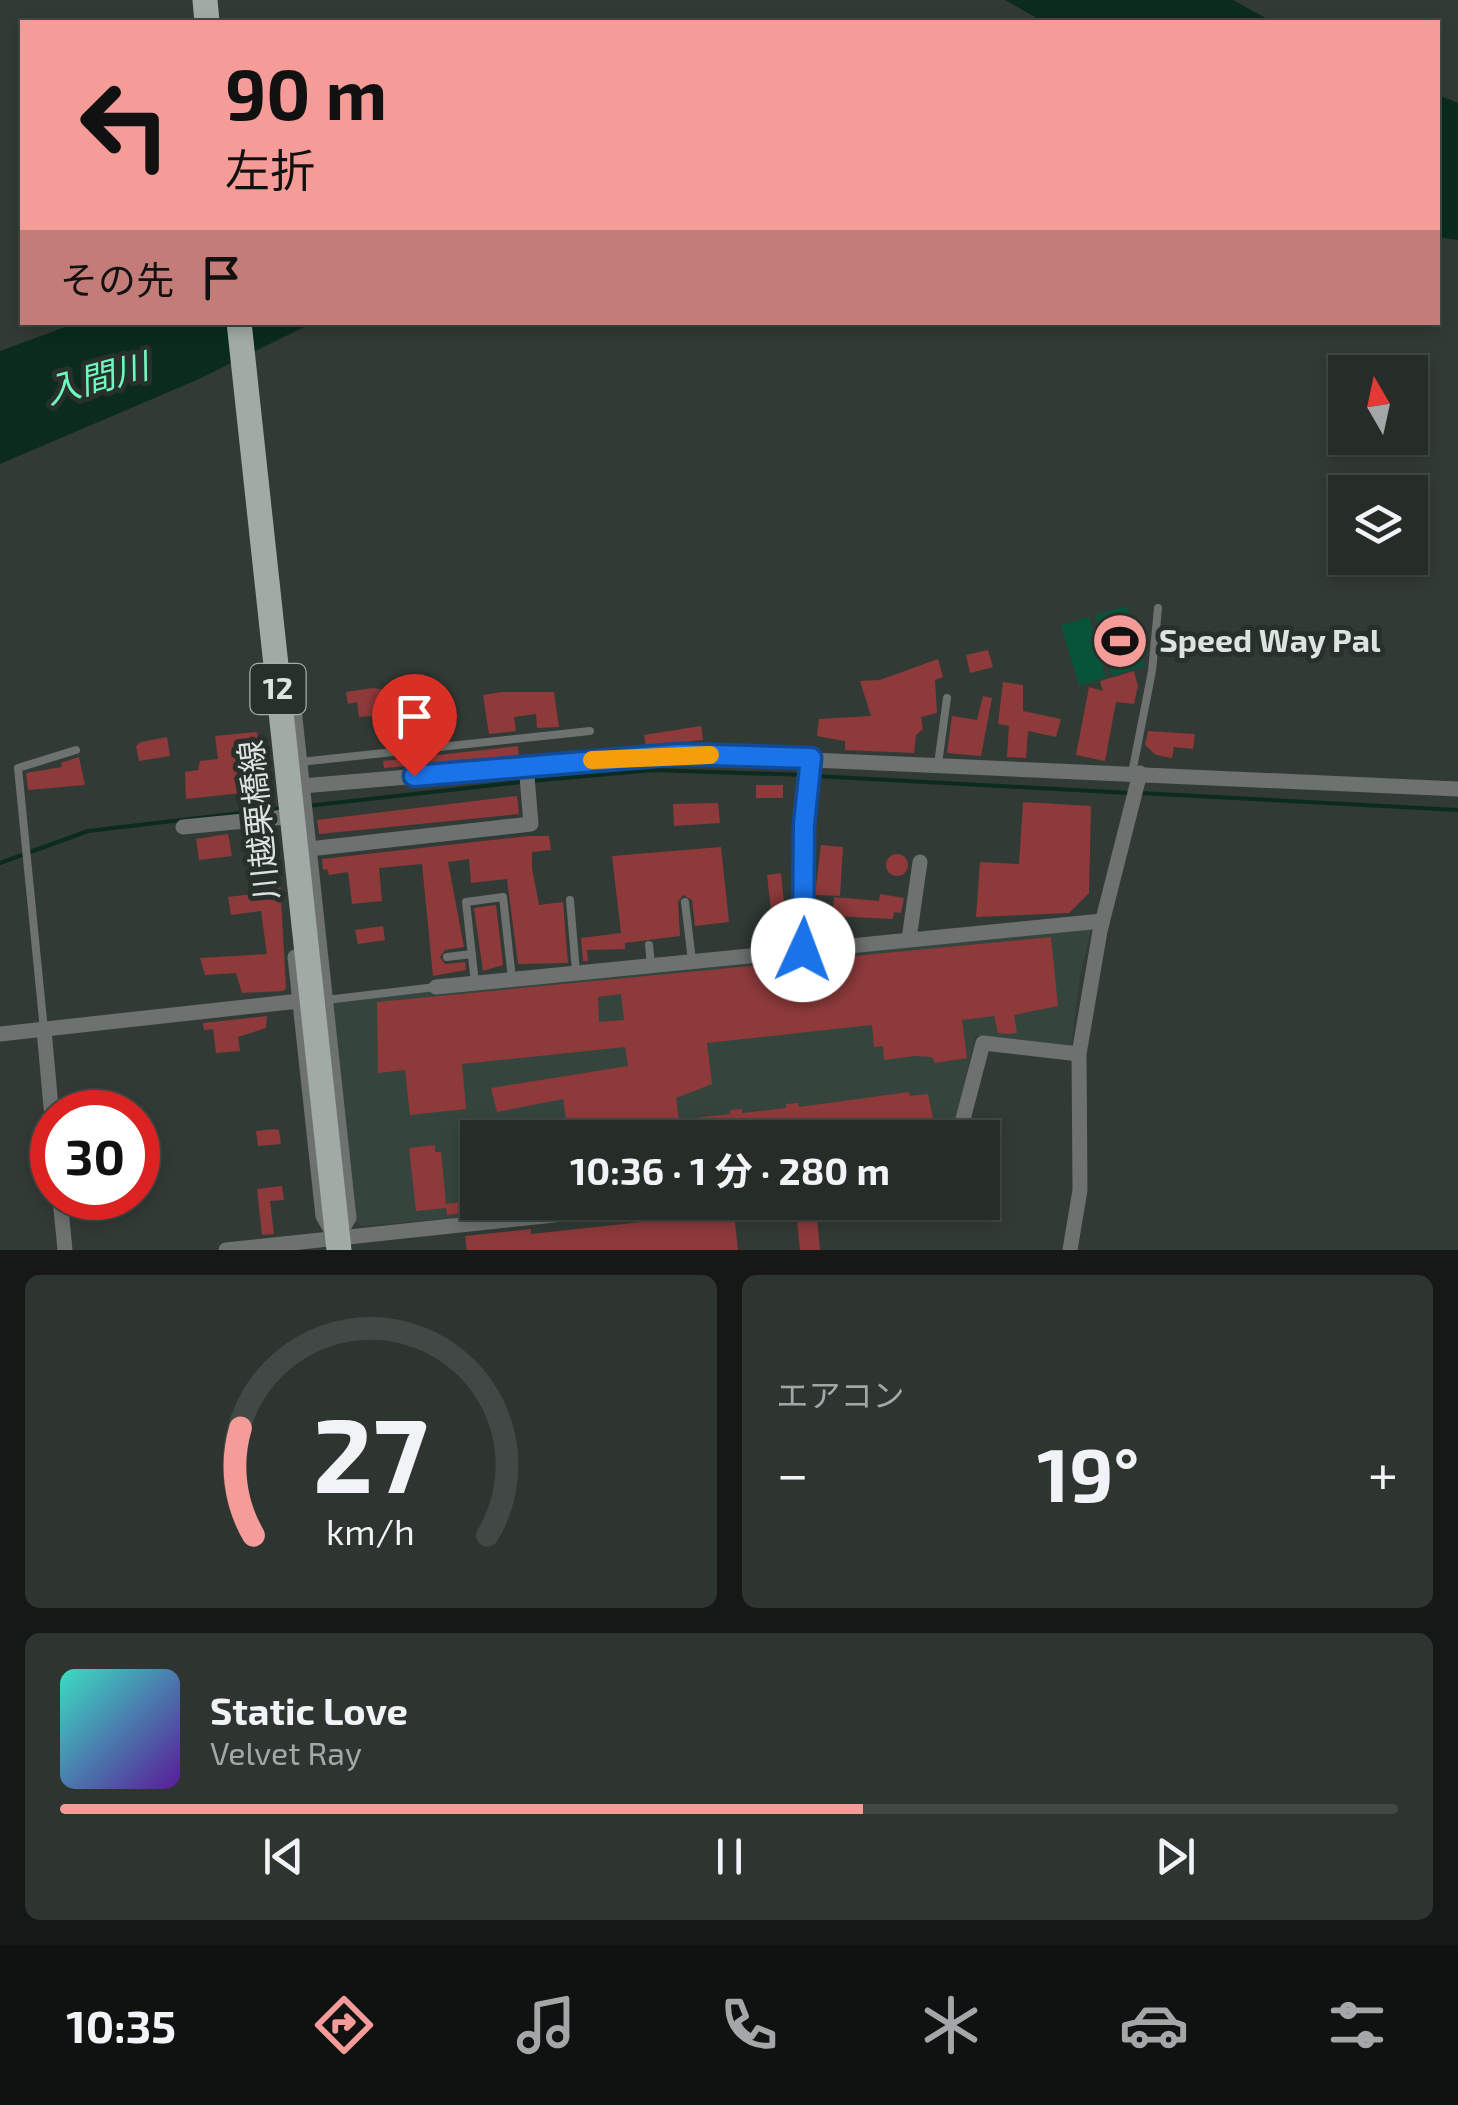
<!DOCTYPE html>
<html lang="ja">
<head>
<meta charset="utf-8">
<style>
  :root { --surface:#262c28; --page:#2e3430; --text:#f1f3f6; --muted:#a4a7a8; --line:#424845; --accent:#f59b98 }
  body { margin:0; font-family:"Exo 2","Noto Sans JP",sans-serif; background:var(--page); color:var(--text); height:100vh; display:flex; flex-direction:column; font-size:38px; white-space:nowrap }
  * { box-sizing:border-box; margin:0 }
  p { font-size:32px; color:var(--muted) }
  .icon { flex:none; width:55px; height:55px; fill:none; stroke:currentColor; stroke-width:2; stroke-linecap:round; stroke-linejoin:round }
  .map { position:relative; height:1250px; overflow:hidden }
  .drawer { display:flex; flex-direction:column; gap:25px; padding:25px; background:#151816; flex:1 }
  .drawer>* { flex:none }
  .guide { position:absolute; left:20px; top:20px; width:1420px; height:305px; border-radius:0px; box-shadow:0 5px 15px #0003,0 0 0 2px var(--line); background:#f59b98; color:#111; overflow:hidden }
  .needle { width:65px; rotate:351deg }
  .buttons { position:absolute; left:1328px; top:355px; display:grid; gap:20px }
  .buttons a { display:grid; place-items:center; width:100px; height:100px; border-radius:0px; background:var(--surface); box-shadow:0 5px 15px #0003,0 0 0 2px var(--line); font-size:50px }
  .speed { position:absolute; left:30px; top:1090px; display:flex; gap:20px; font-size:50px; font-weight:700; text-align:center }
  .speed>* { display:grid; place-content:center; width:130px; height:130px; border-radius:50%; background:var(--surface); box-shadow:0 5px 15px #0003,0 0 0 2px var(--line); line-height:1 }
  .speed .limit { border:15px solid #d22; background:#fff; color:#111 }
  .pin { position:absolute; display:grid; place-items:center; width:85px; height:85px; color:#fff; margin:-102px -42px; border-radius:50% 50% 50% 0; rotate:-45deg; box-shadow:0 0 10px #0007 }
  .pin .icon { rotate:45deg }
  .me { position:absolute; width:110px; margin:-55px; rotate:2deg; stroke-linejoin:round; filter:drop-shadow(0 0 8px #0008) }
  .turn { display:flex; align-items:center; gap:35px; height:210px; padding:0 40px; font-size:45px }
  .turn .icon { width:130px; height:130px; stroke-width:2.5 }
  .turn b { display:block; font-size:70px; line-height:85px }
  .then { display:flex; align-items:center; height:95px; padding:0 40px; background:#0003; gap:20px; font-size:38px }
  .big { font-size:75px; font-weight:700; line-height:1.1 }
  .drawer .card { flex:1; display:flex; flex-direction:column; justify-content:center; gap:15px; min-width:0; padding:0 35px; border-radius:15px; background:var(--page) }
  .drawer .dial { align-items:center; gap:0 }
  .dial svg { height:260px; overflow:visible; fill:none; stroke:var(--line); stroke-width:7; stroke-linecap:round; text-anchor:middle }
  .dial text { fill:var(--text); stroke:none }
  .song { display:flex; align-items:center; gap:30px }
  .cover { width:120px; height:120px; border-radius:15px; background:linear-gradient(135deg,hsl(170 70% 55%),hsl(270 70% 35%)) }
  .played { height:10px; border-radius:5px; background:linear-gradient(90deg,var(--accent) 60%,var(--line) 60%) }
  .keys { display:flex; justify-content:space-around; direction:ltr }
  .heat { display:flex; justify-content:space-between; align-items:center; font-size:55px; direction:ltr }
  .drawer .tiles { flex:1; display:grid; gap:25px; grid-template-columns:1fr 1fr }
  .card:last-child { grid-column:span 2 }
  .trip { position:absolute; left:460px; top:1120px; width:540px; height:100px; border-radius:0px; background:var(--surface); box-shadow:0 5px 15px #0003,0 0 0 2px var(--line); font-weight:700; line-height:100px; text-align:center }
  .tabs { display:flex; height:160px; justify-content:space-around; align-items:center; background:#0f1210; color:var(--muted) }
  .tabs .icon { width:70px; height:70px }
  .tabs .current { color:var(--accent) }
  .tabs b { font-size:45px; color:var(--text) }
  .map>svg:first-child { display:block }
</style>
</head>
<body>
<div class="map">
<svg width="1458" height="1250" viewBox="0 0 1458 1250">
  <rect width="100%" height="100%" fill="#323a36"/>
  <path fill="#35443d" d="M1093 923 1080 976 1071 1048 975 1036 953 1137 478 1138V1202L624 1203 362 1226 353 1221 330 1002Z"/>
  <path fill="#08543a" d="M1127 606 1145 666 1112 676 1095 615Z
    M1089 617 1106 678 1079 686 1061 625Z"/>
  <path fill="#0a2b1e" d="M1005 0H1233L1273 22H1044Z
    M1438 95 1458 103V240L1438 237Z
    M76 323H312L199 379 0 464V351Z"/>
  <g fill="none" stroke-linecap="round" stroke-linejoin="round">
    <path stroke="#0a2b1e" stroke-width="4" d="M815 776 1130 793
      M531 781 653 770 806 775
      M1140 793 1458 810
      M307 806 521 782
      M0 863 88 831 283 808"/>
  </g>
  <path fill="#8e3a3b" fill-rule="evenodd" d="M988 650 993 667 970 673 966 655Z
    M938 659 943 677 935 680 937 713 921 717 923 729 916 735 914 753 845 750V741L817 736 819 719 871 716 860 681 880 680Z
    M1134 671 1138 686 1134 704 1116 702 1105 761 1076 755 1089 687 1103 691 1100 681Z
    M1003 682 1023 685V711L1061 719 1056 737 1028 731 1026 758 1007 757 1009 726 998 724Z
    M373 688 405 693 413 742 396 744 388 715 359 717 357 702 348 704 346 692Z
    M502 692H554L559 727 537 728 536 714 514 717 516 731 489 734 483 695Z
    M983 696 992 698 981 756 947 753 952 716 977 720Z
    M701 726 703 740 646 746 644 735Z
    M1148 731 1195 734 1193 749 1174 747 1172 758 1156 755 1145 745Z
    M257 732 270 790 186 799 185 772 198 770 200 761 218 759 215 736Z
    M167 737 170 756 139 761 136 746 141 742Z
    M518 746 519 756 384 768 383 761Z
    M79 757 85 785 28 790 26 773 62 767 61 763Z
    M756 785H783V798H756Z
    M517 796 519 814 319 834 317 820Z
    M1023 802 1091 806 1089 893 1069 913 976 917 980 862 1019 864Z
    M718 803 720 823 674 826 673 804Z
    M277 829 286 988 283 991 242 993 236 973 205 975 200 958 267 954 261 911 231 915 228 897 269 892 264 845 255 846 253 831Z
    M228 834 232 856 199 860 196 839Z
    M528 836H549L551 850 532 852V868L539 905 563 902 568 963 518 964 507 879 471 883 469 859 448 862 464 947 445 950 440 957 445 964 465 962 466 970 433 976 422 864 379 868 382 901 352 904 348 872 329 875 327 869 323 870 322 859Z
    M821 845 843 847 840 896 815 895Z
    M721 847 729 922 695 926 692 900 683 895 678 902 680 936 625 943V949L587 950 588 961H583L581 938 621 933 612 856Z
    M886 865a11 11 0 1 1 22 0a11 11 0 1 1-22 0Z
    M781 873 784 902 792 901V914L772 920 767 875Z
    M880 894 904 898 901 913 894 912 893 919 832 916 834 897 879 901Z
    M496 905 503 965 483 971 474 908Z
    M383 926 385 940 358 944 355 930Z
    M1051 937 1058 1006 1014 1015 1017 1033 1007 1034 998 1033 994 1016 962 1020 967 1058 935 1063 932 1057 915 1056 884 1060 883 1046 874 1047 872 1025 707 1043 712 1084 676 1098 679 1120 730 1114V1110L742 1109V1113L786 1108V1104L798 1103 799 1107 909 1092 910 1096 928 1094 937 1137 569 1138 563 1099 497 1112 491 1088 628 1066 625 1047 462 1064 466 1109 410 1115 405 1070 378 1073 377 1002ZM621 994 624 1020 599 1022 598 997Z
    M267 1016 266 1028 238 1037 240 1051 216 1053 213 1029 204 1030 203 1023Z
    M275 1129 279 1130 281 1144 258 1146 256 1131Z
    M435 1145V1152H441L446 1204 478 1200V1211L447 1215 446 1208 416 1211 409 1148Z
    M282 1186 284 1200 270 1201 274 1234 262 1235 257 1189Z
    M734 1212 738 1250H467L465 1236 531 1229V1234Z
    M817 1219 820 1250H800L797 1221Z"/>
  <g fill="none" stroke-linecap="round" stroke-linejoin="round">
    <path stroke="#6d716f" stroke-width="8" d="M300 762 590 731
      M938 764 947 698
      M1132 773 1152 671 1158 608
      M570 900 576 972
      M685 902 692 961
      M649 945 651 965
      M447 957 472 954
      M475 983 466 902 503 897 512 979
      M326 1000 436 987
      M44 1030 18 768 76 750"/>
    <path stroke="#6d716f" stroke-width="15" d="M292 690 349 1218 340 1233
      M302 786 679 754 1458 789
      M183 827 296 816
      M309 849 531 824 526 765
      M909 939 920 862
      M803 950 804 824 811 758
      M295 957 323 1216 331 1230
      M436 987 1102 921
      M44 1030 52 1118
      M0 1034 299 1001
      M958 1138 983 1043 1079 1054
      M60 1198 65 1250
      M226 1250 677 1202
      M1070 1250 1080 1190 1079 1054 1100 931 1140 773"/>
    <path stroke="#a1aaa5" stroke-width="25" d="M205 0 207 22
      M239 322 339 1250"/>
  </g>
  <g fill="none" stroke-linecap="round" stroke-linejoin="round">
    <g stroke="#114b97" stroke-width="25">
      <path id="route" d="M414 776 679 754 811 758 804 824 803 950"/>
    </g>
    <use href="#route" stroke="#1a73e8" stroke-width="18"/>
    <path stroke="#f59e0b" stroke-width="18" d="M592 760 710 755"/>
  </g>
  <defs>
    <g id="stadium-disc" transform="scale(2.875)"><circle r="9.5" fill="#f59b98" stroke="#28302c"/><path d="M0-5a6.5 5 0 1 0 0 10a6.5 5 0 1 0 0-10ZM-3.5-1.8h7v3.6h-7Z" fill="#111"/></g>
  </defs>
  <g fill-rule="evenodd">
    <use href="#stadium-disc" x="1120" y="641"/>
  </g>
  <g text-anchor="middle" stroke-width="10" stroke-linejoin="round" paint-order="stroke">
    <rect fill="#28302c" stroke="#a7adaa" stroke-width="2.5" x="250.5" y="664" width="55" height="50" rx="8"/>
    <g font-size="30" font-weight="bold" fill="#dde3e0">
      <text x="278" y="699">12</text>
    </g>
    <g font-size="32" font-weight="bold" fill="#dde3e0" stroke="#28302c" text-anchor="start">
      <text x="1159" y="652">Speed Way Pal</text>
    </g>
    <g font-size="32" fill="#dde3e0" stroke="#28302c">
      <text transform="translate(259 820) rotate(-96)" y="11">川越栗橋線</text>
    </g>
    <g font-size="35" font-style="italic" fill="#6ff7bf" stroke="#28302c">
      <text transform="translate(97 379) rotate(-15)" y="12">入間川</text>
    </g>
  </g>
</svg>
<div class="buttons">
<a><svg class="needle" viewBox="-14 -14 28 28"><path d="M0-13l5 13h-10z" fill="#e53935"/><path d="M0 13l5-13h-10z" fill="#a4a7a8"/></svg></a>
<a><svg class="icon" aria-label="layers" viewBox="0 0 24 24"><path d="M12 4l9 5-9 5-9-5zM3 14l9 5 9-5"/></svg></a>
</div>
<div class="speed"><div class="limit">30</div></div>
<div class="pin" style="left:414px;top:776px;background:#d93025"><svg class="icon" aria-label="arrive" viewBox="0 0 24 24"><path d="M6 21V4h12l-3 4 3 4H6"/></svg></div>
<svg class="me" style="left:803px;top:950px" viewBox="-20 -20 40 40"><circle r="19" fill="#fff"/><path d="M0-13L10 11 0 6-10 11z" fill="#1a73e8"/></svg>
<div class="trip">10:36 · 1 分 · 280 m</div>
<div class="guide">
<div class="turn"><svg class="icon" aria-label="left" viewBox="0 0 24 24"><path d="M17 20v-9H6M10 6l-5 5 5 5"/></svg><div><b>90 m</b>左折</div></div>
<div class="then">その先<svg class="icon" aria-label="arrive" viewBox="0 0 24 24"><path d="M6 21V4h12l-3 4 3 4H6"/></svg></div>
</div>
</div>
<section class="drawer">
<div class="tiles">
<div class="card dial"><svg viewBox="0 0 100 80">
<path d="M14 69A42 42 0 1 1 86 69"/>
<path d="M14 69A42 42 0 0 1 10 36" stroke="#f59b98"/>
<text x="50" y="56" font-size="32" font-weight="700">27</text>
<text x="50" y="72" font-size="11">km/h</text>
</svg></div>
<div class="card"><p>エアコン</p>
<div class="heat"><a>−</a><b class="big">19°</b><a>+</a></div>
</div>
<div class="card">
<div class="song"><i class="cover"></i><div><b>Static Love</b><p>Velvet Ray</p></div></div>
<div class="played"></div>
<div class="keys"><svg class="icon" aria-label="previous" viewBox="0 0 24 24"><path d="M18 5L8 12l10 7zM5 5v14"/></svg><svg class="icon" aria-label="pause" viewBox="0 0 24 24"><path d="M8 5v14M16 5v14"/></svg><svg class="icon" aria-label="next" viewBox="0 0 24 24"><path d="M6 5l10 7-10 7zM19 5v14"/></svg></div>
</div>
</div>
</section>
<nav class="tabs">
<b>10:35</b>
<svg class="icon current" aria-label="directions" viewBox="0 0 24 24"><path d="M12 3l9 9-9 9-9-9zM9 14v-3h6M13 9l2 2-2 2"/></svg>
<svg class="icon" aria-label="music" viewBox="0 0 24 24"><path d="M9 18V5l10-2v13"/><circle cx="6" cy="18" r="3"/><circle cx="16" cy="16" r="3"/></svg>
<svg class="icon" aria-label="phone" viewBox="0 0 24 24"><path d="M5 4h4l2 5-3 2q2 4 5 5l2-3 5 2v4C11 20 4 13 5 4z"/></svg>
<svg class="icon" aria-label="climate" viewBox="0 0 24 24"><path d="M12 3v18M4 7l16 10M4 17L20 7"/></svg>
<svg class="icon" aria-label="car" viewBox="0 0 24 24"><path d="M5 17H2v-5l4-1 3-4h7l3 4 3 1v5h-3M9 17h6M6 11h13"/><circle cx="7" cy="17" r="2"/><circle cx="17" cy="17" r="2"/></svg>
<svg class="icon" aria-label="filters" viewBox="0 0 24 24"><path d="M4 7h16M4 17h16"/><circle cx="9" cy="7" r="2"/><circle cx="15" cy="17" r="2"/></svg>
</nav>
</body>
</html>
